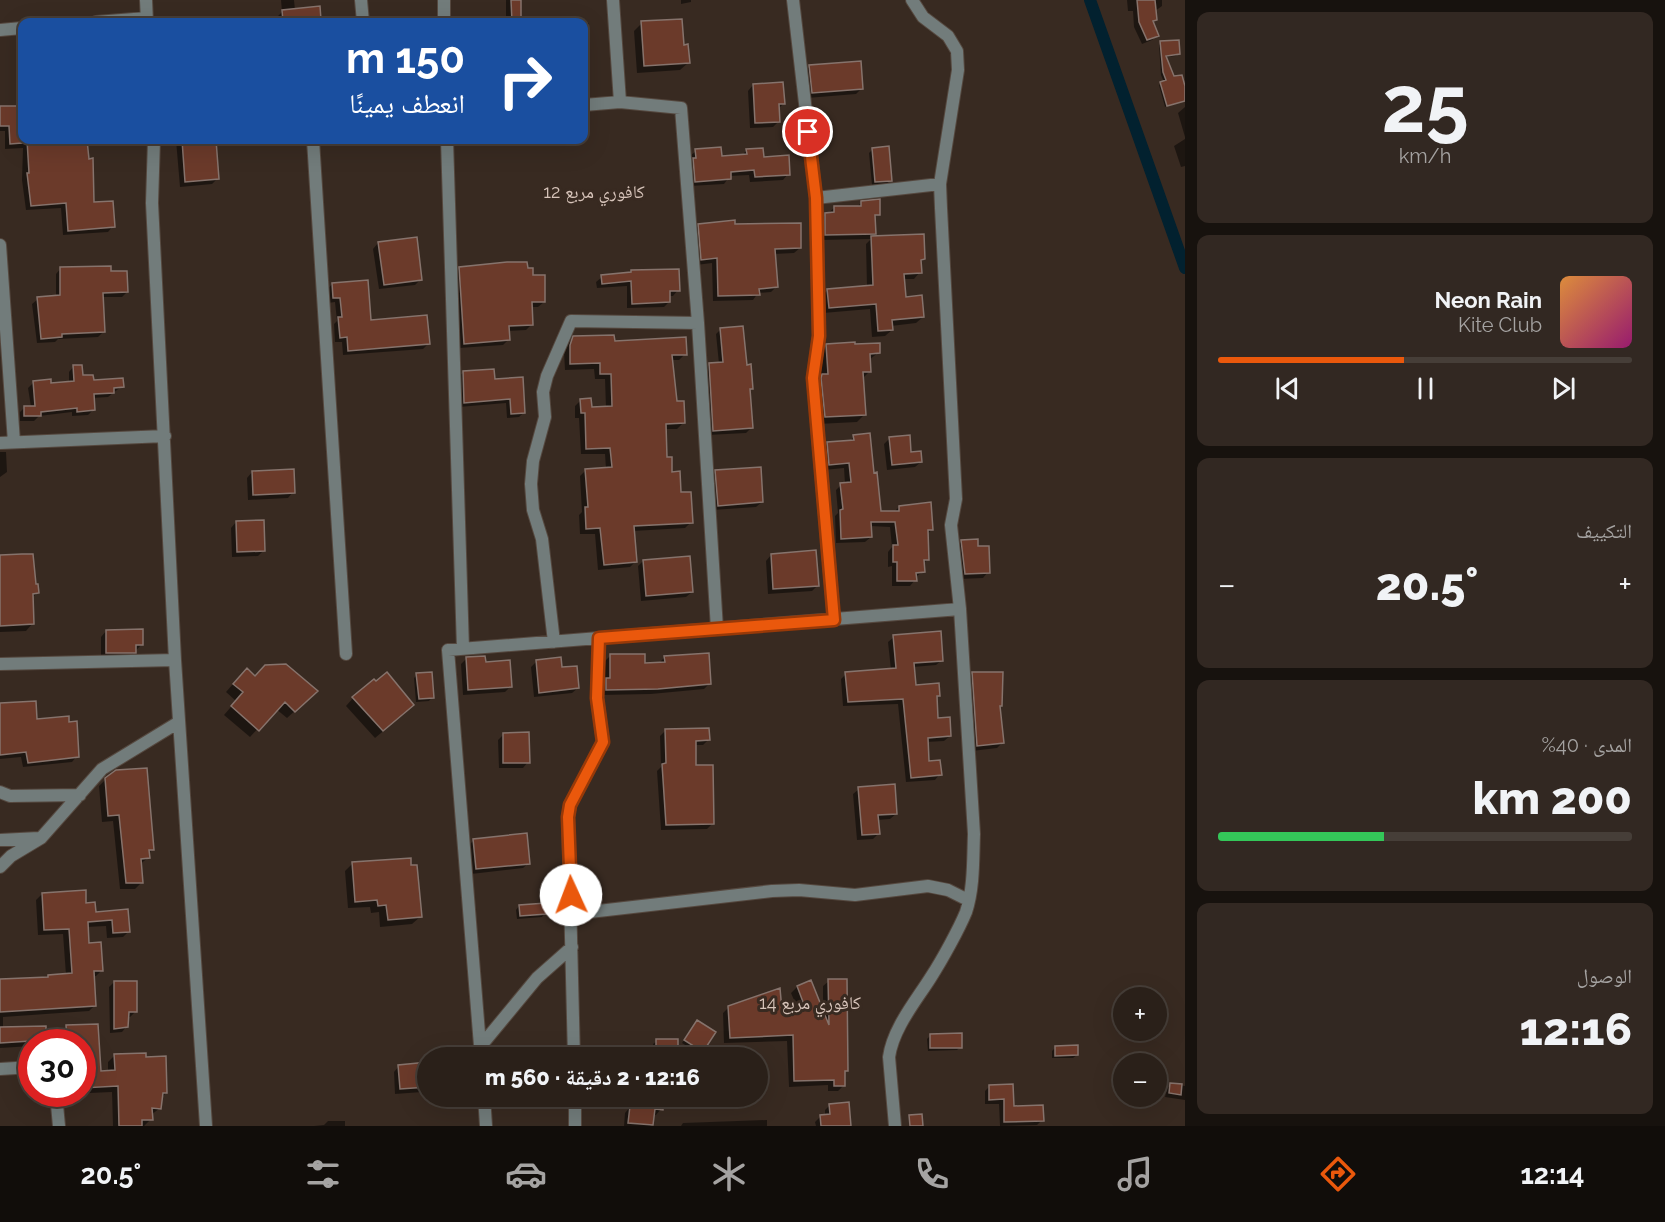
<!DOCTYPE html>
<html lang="ar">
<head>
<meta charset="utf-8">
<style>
  :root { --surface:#2a2019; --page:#322822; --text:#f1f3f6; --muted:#a5a3a2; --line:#463e38; --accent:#ea580c }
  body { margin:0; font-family:Raleway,"Noto Naskh Arabic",sans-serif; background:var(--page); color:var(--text); direction:rtl; height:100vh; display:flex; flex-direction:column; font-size:22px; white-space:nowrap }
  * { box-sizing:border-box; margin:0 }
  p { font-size:20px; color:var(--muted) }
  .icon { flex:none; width:33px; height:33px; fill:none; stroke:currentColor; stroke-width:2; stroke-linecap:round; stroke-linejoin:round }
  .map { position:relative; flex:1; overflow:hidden; direction:ltr }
  .side { display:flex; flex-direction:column; gap:12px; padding:12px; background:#17120e; width:480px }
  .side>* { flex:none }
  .top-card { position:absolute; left:18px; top:18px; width:570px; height:126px; border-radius:12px; box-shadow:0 6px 24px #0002,0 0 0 2px var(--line); direction:rtl; background:#1a4fa0; color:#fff; overflow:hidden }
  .tools { position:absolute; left:1113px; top:987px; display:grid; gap:12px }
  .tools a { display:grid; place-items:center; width:54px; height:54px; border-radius:50%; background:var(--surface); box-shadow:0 6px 24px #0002,0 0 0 2px var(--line); font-size:30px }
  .speed { position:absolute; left:18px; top:1029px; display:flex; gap:12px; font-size:30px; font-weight:700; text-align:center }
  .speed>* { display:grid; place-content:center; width:78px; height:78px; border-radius:50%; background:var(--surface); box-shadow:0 6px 24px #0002,0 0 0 2px var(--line); line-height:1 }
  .speed .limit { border:9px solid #d22; background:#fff; color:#111 }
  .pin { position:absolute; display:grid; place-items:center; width:51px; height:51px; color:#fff; margin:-26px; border:3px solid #fff; border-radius:50%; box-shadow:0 2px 6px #0007 }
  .me { position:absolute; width:66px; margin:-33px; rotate:358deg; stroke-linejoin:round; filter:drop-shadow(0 0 4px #0008) }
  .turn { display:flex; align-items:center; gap:21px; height:126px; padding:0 24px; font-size:27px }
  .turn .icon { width:78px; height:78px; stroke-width:2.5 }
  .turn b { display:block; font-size:42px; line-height:51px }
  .big { font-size:45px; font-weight:800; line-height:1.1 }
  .side .tile { flex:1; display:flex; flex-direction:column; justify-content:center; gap:9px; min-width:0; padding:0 21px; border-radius:12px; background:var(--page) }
  .side .dial { align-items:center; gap:0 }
  .dial b { font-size:78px; line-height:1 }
  .song { display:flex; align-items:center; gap:18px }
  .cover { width:72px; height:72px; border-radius:9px; background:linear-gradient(135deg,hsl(30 70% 55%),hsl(320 70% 35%)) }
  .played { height:6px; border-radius:3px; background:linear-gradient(90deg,var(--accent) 45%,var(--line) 45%) }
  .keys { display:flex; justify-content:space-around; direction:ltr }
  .heat { display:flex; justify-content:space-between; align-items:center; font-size:33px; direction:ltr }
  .charge { height:9px; border-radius:4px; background:linear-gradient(90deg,#34c759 40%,var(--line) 0) }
  .trip { position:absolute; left:417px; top:1047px; width:351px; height:60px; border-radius:30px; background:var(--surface); box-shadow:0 6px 24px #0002,0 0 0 2px var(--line); font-weight:800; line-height:60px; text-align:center; direction:rtl }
  .dock { display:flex; height:96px; justify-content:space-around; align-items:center; background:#110d0a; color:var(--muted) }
  .dock .icon { width:42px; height:42px }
  .dock .selected { color:var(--accent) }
  .dock b { font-size:27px; color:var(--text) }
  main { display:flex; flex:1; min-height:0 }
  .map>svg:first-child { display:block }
</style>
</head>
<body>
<main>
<section class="side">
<div class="tile dial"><b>25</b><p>km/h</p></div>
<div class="tile">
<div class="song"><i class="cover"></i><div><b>Neon Rain</b><p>Kite Club</p></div></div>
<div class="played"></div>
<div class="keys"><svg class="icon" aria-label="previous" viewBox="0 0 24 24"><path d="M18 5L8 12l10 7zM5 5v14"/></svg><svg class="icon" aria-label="pause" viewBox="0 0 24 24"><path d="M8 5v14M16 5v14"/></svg><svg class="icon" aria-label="next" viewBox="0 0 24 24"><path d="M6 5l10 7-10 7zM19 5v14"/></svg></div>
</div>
<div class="tile"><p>التكييف</p>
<div class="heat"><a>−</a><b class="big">20.5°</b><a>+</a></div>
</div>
<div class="tile"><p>المدى · 40%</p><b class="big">200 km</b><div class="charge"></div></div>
<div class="tile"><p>الوصول</p><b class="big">12:16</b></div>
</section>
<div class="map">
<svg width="1185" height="1126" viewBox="0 0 1185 1126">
  <rect width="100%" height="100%" fill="#382a21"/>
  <path fill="#0007" d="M281 0H294L295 10 319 19 316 22H278L277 17 282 12Z
    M506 0H520V22H506Z
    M681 0H691V2L681 4Z
    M1127 0H1162V6L1155 11V20L1152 23 1157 35 1152 40 1142 44 1134 27 1133 11H1128Z
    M564 21V22H539Z
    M584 23H589V41L584 46Z
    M642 23 688 63 680 70 637 73 634 31Z
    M1161 43 1178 54 1176 56 1165 57 1173 78 1185 93 1184 101 1165 107 1159 85 1164 82 1161 75 1159 45Z
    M810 66 861 89 856 94 807 98 804 72Z
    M753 85 783 104 778 109 779 121 773 127 750 128 748 91Z
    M1185 107V137L1178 113Z
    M0 108 16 115H22V140H86L93 204 113 226 108 232 63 235 61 208 26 210 22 180 23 148 5 149V131H0Z
    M1185 139V166L1181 167 1174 146Z
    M176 140H214L217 179 212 184 180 187Z
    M873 149 890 180 887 184 872 185 869 153Z
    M747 150 788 174 783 180 750 182 749 175 730 176 724 184 690 186V156L696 151 721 157 742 155Z
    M861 203 878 214 874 218 875 233 870 238 923 235 924 259 920 263V272L914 279H903L905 298 923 317 916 323 891 326 892 330 885 336 872 337 870 309 823 313 821 296 828 290 867 287 866 244 871 239 820 240V220L834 208 857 207Z
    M699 225 734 226 800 248 794 253 774 254 777 286 771 292 758 293 753 300 713 301 712 263 696 265 694 231Z
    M378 243 420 280 415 285 379 289 373 249Z
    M61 268 110 273 127 292 122 297H102L104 331 98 337 58 339 55 342 37 343 32 304 38 299 56 297V274Z
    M460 268 532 277 544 302 538 307H531L532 324 526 330 508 331 509 339 503 345 459 348 454 274Z
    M629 274 678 290 673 296H669V302L664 307 627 308V286L597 288 596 282 602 277Z
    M332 284 370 321 428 344 423 349 343 355 342 342H335L334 324 337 321 335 302 328 303 327 290Z
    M721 329 745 366 751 388 749 391 751 428 746 433 708 435 704 370 709 365 719 364 716 334Z
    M574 338 685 354 679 360H671L675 403 683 423 677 429H665V459L691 522 685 528 633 531 636 561 630 567 598 570 595 534H580L579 515 582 512 580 476 586 470 606 469 605 454H581L579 418H575V406L581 400 590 409 606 408 605 379H595L594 369 565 370 564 352 568 344Z
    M827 345 879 352 869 360 870 371 862 379 865 414 857 422 818 424 815 383 821 377 820 353Z
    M74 366 82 377 92 382 122 386 108 397 92 398 93 410 88 415 72 416V412L39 416 34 421H20V412L25 407H31L28 388 33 383 50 385 69 383V372Z
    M463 373 493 381 524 412 519 417 507 418 506 403 459 407 458 377Z
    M854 437 879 513 894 512 899 507 932 529 927 535V560L923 564V572L915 577V580L910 586H892V566L888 567V552L892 547 890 527 870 526 871 537 865 542 836 543 835 516 838 513 836 490 841 485 845 484 844 468 824 470 822 449 828 444 849 442Z
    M890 438 910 453 921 462 915 467 887 470 884 444Z
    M0 452H6L7 472 0 477Z
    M252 472 293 492 288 498 248 500 247 478Z
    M716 472 762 502 756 507 713 510 711 477Z
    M236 522 264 550 258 556 232 557 231 528Z
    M962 541 976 548 988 572 983 578 959 579 956 547Z
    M771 555 817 586 812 591 768 594 766 561Z
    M0 556 37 593 31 599 32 624 26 631 0 632Z
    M643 561 692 592 686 597 641 601 638 566Z
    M106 631 141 645 129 658H101V637Z
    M894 637 942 660 936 665 913 667 915 687 939 695 935 699 937 720 950 736 944 741 926 742 928 763 940 774 935 780 906 782 898 704 843 706 841 679 846 674 891 670 888 642Z
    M610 656 644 664 659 663 665 657 709 684 704 689 651 694 601 695V685L605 681V661Z
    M467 658 484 663 510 687 505 692 463 695 461 664Z
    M537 661 578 688 572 693 534 697 531 667Z
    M973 673 1001 706 999 708 1002 743 997 748 972 751 967 678Z
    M417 675 432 697 429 701 416 702 414 678Z
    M239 677 255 678 308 699 287 718 276 709 250 737 224 715 236 701 226 692Z
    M353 698 405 713 375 738 346 706Z
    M0 704 36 720 77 756 72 762 23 767 21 757 0 759Z
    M665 731 708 740 703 745H694L695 767 713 823 707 829 661 830 657 771 661 767 660 736Z
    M504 734 528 762 523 768H499L498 740Z
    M106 779 153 849 148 854V858L140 864 142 882 135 889H120L113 821 102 822 99 786Z
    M859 789 896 814 890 819 877 820 878 834 873 839 857 840 853 794Z
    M474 840 529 863 523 868 471 874 468 846Z
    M352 864 420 917 412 924 380 927 379 912 371 913 370 907 348 908 345 871Z
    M42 894 85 904 94 913 127 910 129 931 123 937 107 938 106 926 86 927 88 945 102 970 96 976H93L95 1005 89 1011 3 1017V1028L45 1040 42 1042H32V1046L0 1048V980L46 979 66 975 63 934 38 935 36 900Z
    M519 906 545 913 542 917 517 919 516 910Z
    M829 981 846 1071 843 1074 844 1085 838 1091H828V1085L789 1087 787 1041 724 1043 723 1013 729 1007 780 1013 799 1012 791 993 797 987 823 1014V986Z
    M114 982 136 1011 130 1017H127V1026L122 1032 110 1033 109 987Z
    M694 1025 702 1051 699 1054 682 1043Z
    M96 1026 99 1073 108 1072V1062L115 1055 144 1058 166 1093 161 1098 160 1108 151 1115V1119L144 1126H113L112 1092 67 1094H82V1042H61L60 1033 67 1027Z
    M931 1035 960 1047 957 1050 928 1051 927 1039Z
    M657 1041 677 1058H654L653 1044Z
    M1056 1047 1077 1055 1073 1058H1052V1051Z
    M399 1066 428 1087 422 1092 395 1094 394 1072Z
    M1171 1084 1185 1086V1100L1165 1097 1167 1089Z
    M1011 1086 1012 1107 1042 1120 1037 1125 1000 1126 999 1104H985V1091L989 1087Z
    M646 1096H662L661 1109 656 1115 653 1114 652 1124 650 1126H624L625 1113 630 1107 645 1109Z
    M830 1105 849 1126H816L815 1122 821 1116H825V1110Z
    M767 1120V1126H681L683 1123Z
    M328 1121H345V1126H314L324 1125Z"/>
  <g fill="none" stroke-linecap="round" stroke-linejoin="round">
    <path stroke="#02212f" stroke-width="12" d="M1090 0 1185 268"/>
  </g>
  <path fill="#6b3a2a" stroke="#86736c" stroke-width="1.5" d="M511 0H521V22H512Z
    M1137 0H1155L1157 20 1153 21 1159 36 1147 40 1139 22Z
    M320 6 321 20H316V22H283L282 10Z
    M682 19 684 45 688 44 690 63 644 66 641 21Z
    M1179 40 1180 54 1166 56 1174 76 1182 75 1185 86V101L1167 106 1160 82 1166 80 1163 72 1160 41Z
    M861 61 863 89 812 93 809 65Z
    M783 82 785 104H779L780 122 755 123 753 84Z
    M0 106H17L18 113H22V143L10 144 9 126H0Z
    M27 140H87L89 159 93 158 94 202 113 201 115 227 68 231 66 203 31 206 27 173H29Z
    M182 140H216L219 179 185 182Z
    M889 146 892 181 875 182 872 148Z
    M721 147 722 156 747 154 746 149 763 148 764 157 789 155 790 175 755 177 754 170 731 172V179L695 182 693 158H696L695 149Z
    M880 199V215H875L876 234 825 235V213L834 212V206H861V201Z
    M735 220V224L801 223V248L775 249 778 287 759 289 760 295 718 296 717 258 701 260 698 224Z
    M924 234 925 259 921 260 922 273 904 274 906 297 922 295 924 317 892 320 893 330 878 331 876 304 829 308 827 289 873 285 871 236Z
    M417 237 422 280 384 285 378 242Z
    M507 262H527L528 268H533V275H545V302H532L533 325 509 326 510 340 464 344 459 267Z
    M111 266V271H127L128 292 103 293 105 332 62 334V337L41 339 37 297 60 295V267Z
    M679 269 680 291H670V302L632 304 631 281 602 284 601 275 631 272V270Z
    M368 280 371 320 427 315 430 344 348 351 347 337 340 338 338 317H342L340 298H333L332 283Z
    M743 326 747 365 751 364 753 389H750L753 428 713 431 709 363 723 362 720 328Z
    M614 335 615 341 686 337 687 355H672L677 401H684L685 423 666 424 667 457H672V472L680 471 681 492H691L693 523 634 526 637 562 604 565 600 528 586 529 585 507H588L585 469 612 467 610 448 586 449 585 413H581L580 399 591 398 592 407 612 406 611 374H600V363L570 364V345L573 336Z
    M855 342V344L880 343V353L870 354 871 372H863L866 415 825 417 821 378 822 374H828L826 344Z
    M73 365H82L83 375H93L94 380 123 378 124 387 114 388V393L94 394 95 410 77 412V408L41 412V416H24V406H35L33 381 51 379V383L74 381Z
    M494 369 495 379 523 377 525 413 511 414 510 399 464 403 463 371Z
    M870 433 874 473 877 472 881 511H899V506L931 502 933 530H928L929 560H924L925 572 916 573 917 581H897V562H893V545H898L895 522H871L872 537 841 539 840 510 843 509 840 483 851 482 849 463 829 465 827 442 854 440 853 435Z
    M910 435 911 452 921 451 922 462 892 465 889 437Z
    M761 467 763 502 718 506 715 470Z
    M294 469 295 493 253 495 252 471Z
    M264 520 265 551 237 552 236 521Z
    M978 539V546H989L990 573 965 574 961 540Z
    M816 550 819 586 773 589 771 554Z
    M22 554H33L36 584H38L39 593 33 594 34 624 0 626V555Z
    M690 556 693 592 646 596 643 560Z
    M143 629V645H136V653H106V630Z
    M941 631 943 661 914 663 916 685 939 683 940 696H937L938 718 950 717 951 736 928 738 929 761 940 760 942 775 911 778 903 699 848 702 845 672 896 668 893 635Z
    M709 653 711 684 658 689 606 690V678H610V654H645V663L665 662 664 656Z
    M485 656 486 662 510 660 512 687 468 690 466 657Z
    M561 657 562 667 577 666 579 688 539 693 536 660Z
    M286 664 318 691 295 712 285 702 259 731 231 706 243 692 233 684 247 668 255 676 265 665Z
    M387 672 414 705 383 731 352 697 374 679 376 681Z
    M432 672 434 698 419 699 416 673Z
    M972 672H1003L1002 706H1000L1004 743 977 746Z
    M36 701 37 719 69 716V722L77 721 79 757 28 763 26 752 0 755V703Z
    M709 728 710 740 696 741V765H713L714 824 666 825 662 764 666 763 665 729Z
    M529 732 530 763H503V733Z
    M147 768 154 850H149L150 858 141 859 143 883H126L119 815 108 816 105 778 116 770Z
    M895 784 897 814 878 815 880 834 862 835 858 787Z
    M527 833 530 864 476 869 473 839Z
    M411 858V865H417L422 917 388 920 386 905 378 906 377 900 355 902 352 862Z
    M86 890V903L95 902 96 912 128 909 130 932 113 933 112 920 88 922 89 943 101 942 103 971H94L96 1006 0 1012V979L48 977V975L72 973 69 929 44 930 42 893Z
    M546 903 547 914 520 916 519 905Z
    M828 979H847L848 1071H845V1086H834V1080L794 1081 793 1035 730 1038 728 1006 780 988 782 1011 806 1010 797 986 811 980 829 1025Z
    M114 981H137V1012H129L128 1027 114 1029Z
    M697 1020 716 1032 703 1052 684 1040Z
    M98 1024 101 1071 115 1070 114 1054 146 1053V1057L166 1056 167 1093H163L161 1109 152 1108 153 1120H142V1126H119L118 1086 82 1088V1042H67L66 1025Z
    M46 1026V1040L0 1043V1027Z
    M962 1033V1048H930V1034Z
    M656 1039H678V1058H656Z
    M1078 1045V1055L1055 1056V1046Z
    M428 1062V1087L400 1089 398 1065Z
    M1170 1083 1182 1084 1181 1095 1169 1093Z
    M1013 1084 1014 1106 1043 1105 1044 1121 1004 1122V1099L989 1100V1085Z
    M650 1096H664L663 1110 655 1109 653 1125 628 1123 630 1106 649 1108Z
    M849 1102 851 1126H821L820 1115 830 1114 829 1104Z
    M922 1114 923 1126H910L909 1115Z"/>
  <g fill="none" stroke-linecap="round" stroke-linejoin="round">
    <g stroke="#55483f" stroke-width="14">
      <path id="street" d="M146 0 147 22
        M361 0 363 22
        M444 0V22
        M613 0 620 102
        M793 0 816 198
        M96 22 147 18
        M0 30 22 28
        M584 105 620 102 681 108 698 323 717 629
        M154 140 152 203 175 660 206 1126
        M313 140 346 654
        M447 140 463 649
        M0 245 14 442
        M0 443 165 436
        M834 620 813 378 819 336 816 198 940 184
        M554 642 542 539 533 510 531 484 533 461 545 417 543 392 547 376 571 321 698 323
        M0 664 175 660
        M0 792 10 796 80 795
        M0 840 39 838
        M0 867 11 856 41 838 102 769 179 722
        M572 914 772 891 799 890 855 895 928 886 948 890 968 900
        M480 1047 537 978 572 947
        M481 1058 448 650 960 609
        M574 1058 568 817 570 805 603 742 597 698 599 638
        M0 1069 32 1067
        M56 1094 59 1126
        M484 1096 486 1126
        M575 1096V1126
        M895 1126 889 1057C893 1028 916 1001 931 977 942 960 959 929 966 912 974 888 973 859 974 834L960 609 951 525 956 499 941 208 940 184 958 70 957 51 948 36 923 17 912 0"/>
    </g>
    <use href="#street" stroke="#727c7b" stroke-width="12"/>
  </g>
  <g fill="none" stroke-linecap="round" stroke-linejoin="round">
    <g stroke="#983908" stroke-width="15">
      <path id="route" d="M571 895 568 817 570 805 603 742 597 698 599 638 834 620 813 378 819 336 816 198 808 132"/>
    </g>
    <use href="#route" stroke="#ea580c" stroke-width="10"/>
  </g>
  <g text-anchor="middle" stroke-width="6" stroke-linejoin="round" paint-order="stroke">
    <g font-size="18" fill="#d7c4ba" stroke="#382a21">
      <text x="594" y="198">كافوري مربع 12</text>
      <text x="810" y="1009">كافوري مربع 14</text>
    </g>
  </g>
</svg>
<div class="tools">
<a>+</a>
<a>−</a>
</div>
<div class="speed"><div class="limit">30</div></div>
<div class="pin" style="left:808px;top:132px;background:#d93025"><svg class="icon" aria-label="arrive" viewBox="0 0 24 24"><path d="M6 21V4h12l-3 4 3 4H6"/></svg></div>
<svg class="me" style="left:571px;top:895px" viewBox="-20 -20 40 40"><circle r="19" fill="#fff"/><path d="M0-13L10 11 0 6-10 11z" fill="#ea580c"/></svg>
<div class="trip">12:16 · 2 دقيقة · 560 m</div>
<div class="top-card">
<div class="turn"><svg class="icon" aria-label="right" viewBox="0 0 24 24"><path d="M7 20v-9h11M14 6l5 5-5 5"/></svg><div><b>150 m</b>انعطف يمينًا</div></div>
</div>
</div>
</main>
<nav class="dock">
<b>12:14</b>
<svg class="icon selected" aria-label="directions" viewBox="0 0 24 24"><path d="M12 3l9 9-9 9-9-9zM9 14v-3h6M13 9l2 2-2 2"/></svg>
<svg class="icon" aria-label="music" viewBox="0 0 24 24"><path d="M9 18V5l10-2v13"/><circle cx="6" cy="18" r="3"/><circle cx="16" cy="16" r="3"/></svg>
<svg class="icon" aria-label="phone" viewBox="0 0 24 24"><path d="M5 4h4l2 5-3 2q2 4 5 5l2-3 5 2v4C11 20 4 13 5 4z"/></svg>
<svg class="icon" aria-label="climate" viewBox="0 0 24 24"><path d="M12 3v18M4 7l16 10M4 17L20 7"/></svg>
<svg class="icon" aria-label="car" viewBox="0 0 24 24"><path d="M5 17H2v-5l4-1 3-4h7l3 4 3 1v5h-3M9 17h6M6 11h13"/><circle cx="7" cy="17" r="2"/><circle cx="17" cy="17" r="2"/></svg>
<svg class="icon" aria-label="filters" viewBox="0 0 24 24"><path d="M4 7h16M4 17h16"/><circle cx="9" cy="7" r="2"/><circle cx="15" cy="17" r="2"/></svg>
<b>20.5°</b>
</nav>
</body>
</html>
